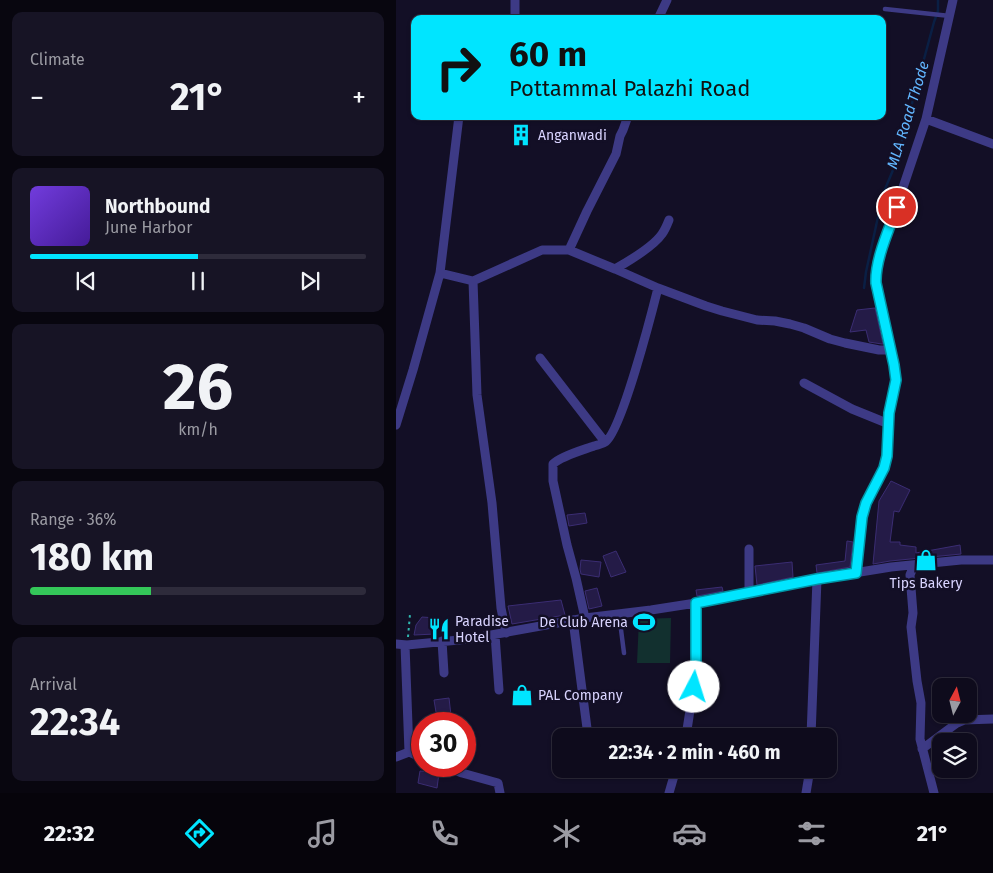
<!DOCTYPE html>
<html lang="en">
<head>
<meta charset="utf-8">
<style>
  :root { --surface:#0e0b1c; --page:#171425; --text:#f1f3f6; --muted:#9b9ba3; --line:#2e2b3b; --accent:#00e5ff }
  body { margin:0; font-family:"Fira Sans",sans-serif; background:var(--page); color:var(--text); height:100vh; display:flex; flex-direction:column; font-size:19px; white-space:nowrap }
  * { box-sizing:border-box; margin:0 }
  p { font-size:16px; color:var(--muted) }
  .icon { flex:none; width:28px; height:28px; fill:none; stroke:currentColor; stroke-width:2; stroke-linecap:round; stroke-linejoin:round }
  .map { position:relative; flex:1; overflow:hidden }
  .details { display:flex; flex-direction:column; gap:12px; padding:12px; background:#08060f; width:396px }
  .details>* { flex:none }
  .guide { position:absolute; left:15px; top:15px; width:475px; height:105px; border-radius:10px; box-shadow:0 1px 4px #0004,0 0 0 1px var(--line); background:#00e5ff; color:#111; overflow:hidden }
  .needle { width:32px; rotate:7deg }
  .tools { position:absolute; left:536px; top:678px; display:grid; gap:10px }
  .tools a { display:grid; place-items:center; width:45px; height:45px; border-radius:10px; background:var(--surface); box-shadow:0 1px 4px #0004,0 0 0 1px var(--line); font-size:25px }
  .speed { position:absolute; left:15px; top:712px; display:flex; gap:10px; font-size:25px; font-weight:700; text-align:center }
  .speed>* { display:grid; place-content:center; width:65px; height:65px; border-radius:50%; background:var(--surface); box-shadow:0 1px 4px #0004,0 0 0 1px var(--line); line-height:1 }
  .speed .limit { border:8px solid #d22; background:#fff; color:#111 }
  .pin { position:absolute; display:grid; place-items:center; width:42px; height:42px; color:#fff; margin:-21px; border:2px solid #fff; border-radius:50%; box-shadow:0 1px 5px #0007 }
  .me { position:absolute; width:55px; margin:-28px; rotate:5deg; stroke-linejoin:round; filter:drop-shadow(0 0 4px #0008) }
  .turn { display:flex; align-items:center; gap:18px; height:105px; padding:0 15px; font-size:22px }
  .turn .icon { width:65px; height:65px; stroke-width:2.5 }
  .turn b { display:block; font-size:35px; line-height:42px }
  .big { font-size:38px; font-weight:700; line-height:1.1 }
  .details .widget { flex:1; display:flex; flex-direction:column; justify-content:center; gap:8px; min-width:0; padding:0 18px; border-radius:10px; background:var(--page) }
  .details .dial { align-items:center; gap:0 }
  .dial b { font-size:65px; line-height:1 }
  .song { display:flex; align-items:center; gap:15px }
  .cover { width:60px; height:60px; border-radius:8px; background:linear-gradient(135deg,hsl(260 70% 55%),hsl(260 70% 35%)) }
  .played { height:5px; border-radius:2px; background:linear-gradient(90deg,var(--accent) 50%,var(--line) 50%) }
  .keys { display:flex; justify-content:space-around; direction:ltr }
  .heat { display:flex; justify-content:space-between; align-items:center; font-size:28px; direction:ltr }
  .charge { height:8px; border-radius:4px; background:linear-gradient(90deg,#34c759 36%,var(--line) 0) }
  .trip { position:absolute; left:156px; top:728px; width:285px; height:50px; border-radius:10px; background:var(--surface); box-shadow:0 1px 4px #0004,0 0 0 1px var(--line); font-weight:700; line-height:50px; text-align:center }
  .dock { display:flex; height:80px; justify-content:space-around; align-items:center; background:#06040b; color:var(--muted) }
  .dock .icon { width:35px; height:35px }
  .dock .current { color:var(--accent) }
  .dock b { font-size:22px; color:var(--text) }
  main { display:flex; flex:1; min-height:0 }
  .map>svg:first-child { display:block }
</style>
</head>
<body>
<main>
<section class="details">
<div class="widget"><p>Climate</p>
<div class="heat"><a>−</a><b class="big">21°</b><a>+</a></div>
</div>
<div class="widget">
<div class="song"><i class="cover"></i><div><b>Northbound</b><p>June Harbor</p></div></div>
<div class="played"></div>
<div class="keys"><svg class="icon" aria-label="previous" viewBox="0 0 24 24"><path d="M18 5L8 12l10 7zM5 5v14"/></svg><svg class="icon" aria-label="pause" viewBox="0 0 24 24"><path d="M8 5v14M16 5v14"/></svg><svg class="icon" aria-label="next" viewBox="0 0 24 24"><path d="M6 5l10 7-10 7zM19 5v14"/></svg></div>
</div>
<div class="widget dial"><b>26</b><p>km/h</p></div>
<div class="widget"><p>Range · 36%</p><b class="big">180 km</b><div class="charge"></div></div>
<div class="widget"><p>Arrival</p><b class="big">22:34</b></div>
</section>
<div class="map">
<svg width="597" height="793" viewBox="0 0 597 793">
  <rect width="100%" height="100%" fill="#130f26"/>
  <path fill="#12302f" d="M275 618 274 663H241L243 619Z"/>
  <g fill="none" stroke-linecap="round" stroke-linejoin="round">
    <path stroke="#0a1f44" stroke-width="2.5" d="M468 288 470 272 487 194 497 170 504 148 538 22 542 11V0"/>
  </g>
  <path fill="#241b47" stroke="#3b2d73" d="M479 308 487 344H486L473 342 470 330 454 332 461 310Z
    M495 481 514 490 503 512 498 511 494 542H504V545L520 547V553L564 545 565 554 494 561 477 564 483 501Z
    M189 513 191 523 173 526 171 515Z
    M451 541 457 542 454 567 421 573 420 565 449 561Z
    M220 551 230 572 215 577 207 556Z
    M185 560 205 562 203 577 185 574 184 569Z
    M396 562 397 577 361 585 359 566Z
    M326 587 327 591 301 596 300 590Z
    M201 588 206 606 193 609 189 591Z
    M165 600 169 615 116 624 112 606Z
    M26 617 40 618 39 634 18 635 20 625Z
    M53 698 56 724H42L38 700Z
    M24 771 43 773 41 788 22 783Z"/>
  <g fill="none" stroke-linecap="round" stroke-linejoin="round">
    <path stroke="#2fb8b0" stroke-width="2" stroke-dasharray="2.5 4" stroke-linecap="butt" d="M12 637 14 614"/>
    <path stroke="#3d3a85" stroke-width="4.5" d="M489 9 554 16
      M223 614 228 653"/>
    <path stroke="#3d3a85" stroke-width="9" d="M119 0V19
      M262 19 271 0
      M530 119 597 144
      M273 220C271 225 269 230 266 234 257 247 233 261 219 269L262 288 310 306 326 311 361 320 379 321 394 324 408 328 434 339 449 343 483 350H494
      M219 269 173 250 191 211 220 154 224 136 227 130 232 116
      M44 273 77 281 81 395 96 503 105 608 110 633
      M77 281 146 250H173
      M144 358 209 442
      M408 383 456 409 493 424
      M0 425 17 370 44 273 63 116
      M353 549V592
      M518 565 514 575 517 613 515 627 521 681 525 703 524 739 538 793
      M460 573 466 517 470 503 488 467 491 456 493 413 500 380 498 365 480 283V275L483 259 530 119 557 0
      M189 618 180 578 171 545 157 481V464C165 456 187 450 198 446 202 445 206 444 209 442 225 433 256 312 262 288
      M177 620 192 736
      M99 635 103 690
      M46 641 48 673
      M0 644 11 645 73 639 189 618 255 610 300 603 421 579 495 567 565 560H597
      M9 645 13 752 26 758
      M290 736 300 672V603
      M415 736 421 579
      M526 749 561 723 568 720 597 719
      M0 757 13 752
      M49 766 66 773 102 783 104 793
      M273 793 280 769
      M410 793 414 769"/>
  </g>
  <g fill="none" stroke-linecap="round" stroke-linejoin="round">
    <g stroke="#0095a6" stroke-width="12">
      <path id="route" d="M298 687 300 672V603L421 579 460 573 466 517 470 503 488 468 491 456 493 413 500 380 498 365 480 283C479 259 493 230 501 207"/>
    </g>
    <use href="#route" stroke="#00e5ff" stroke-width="9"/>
  </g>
  <defs>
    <g id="building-bare" transform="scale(1.725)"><path d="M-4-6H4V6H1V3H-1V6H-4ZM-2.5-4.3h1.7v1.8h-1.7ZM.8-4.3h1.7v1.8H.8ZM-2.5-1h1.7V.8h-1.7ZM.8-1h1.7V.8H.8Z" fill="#00e5ff" stroke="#130f26" stroke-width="2.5" paint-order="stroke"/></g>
    <g id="shop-bare" transform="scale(1.725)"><path d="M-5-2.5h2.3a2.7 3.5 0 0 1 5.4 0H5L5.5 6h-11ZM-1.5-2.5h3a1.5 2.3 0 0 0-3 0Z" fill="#00e5ff" stroke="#130f26" stroke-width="2.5" paint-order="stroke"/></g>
    <g id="stadium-bare" transform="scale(1.725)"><path d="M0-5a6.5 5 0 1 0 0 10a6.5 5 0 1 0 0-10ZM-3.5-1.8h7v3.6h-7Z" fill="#00e5ff" stroke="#130f26" stroke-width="2.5" paint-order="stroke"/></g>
    <g id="restaurant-bare" transform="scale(1.725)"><path d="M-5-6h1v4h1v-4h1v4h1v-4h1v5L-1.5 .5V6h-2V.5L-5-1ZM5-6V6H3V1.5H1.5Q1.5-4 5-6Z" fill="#00e5ff" stroke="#130f26" stroke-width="2.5" paint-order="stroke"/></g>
  </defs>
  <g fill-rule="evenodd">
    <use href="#building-bare" x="125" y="135"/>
    <use href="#shop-bare" x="530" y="560"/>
    <use href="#stadium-bare" x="248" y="622"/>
    <use href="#restaurant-bare" x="43" y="629"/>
    <use href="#shop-bare" x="126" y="695"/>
  </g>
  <g text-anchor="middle" stroke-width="5" stroke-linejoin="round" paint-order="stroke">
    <g font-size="14" fill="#d9d4ff" stroke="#130f26" text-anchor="start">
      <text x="142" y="140">Anganwadi</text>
      <text x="530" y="588" text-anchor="middle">Tips Bakery</text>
      <text x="59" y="626">Paradise<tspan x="59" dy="16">Hotel</tspan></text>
      <text x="232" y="627" text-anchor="end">De Club Arena</text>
      <text x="142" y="700">PAL Company</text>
    </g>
    <g font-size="15" font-style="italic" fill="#62b6ff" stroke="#130f26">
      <text transform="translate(512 115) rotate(-73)" y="5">MLA Road Thode</text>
    </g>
  </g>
</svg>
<div class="tools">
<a><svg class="needle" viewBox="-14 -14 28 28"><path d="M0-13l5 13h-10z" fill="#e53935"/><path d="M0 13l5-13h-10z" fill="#9b9ba3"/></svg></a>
<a><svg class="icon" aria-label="layers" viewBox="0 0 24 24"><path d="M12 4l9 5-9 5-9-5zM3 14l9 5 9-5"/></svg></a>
</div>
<div class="speed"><div class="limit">30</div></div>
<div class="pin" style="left:501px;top:207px;background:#d93025"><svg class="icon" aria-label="arrive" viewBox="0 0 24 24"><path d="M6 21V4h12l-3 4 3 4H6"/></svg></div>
<svg class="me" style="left:298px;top:687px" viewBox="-20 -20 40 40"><circle r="19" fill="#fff"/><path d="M0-13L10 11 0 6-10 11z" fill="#00e5ff"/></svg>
<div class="trip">22:34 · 2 min · 460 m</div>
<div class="guide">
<div class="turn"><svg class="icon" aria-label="right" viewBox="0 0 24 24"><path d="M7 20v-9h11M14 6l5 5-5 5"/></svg><div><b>60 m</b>Pottammal Palazhi Road</div></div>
</div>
</div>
</main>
<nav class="dock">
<b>22:32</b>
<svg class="icon current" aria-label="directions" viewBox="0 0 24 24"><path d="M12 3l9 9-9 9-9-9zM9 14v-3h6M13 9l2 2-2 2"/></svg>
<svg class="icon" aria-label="music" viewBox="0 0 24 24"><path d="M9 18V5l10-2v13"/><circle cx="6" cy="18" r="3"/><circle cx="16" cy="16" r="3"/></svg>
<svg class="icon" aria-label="phone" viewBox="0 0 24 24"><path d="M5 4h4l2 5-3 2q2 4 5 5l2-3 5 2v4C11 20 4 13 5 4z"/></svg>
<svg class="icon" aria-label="climate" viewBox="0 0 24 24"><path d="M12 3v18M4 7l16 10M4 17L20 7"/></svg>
<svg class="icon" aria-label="car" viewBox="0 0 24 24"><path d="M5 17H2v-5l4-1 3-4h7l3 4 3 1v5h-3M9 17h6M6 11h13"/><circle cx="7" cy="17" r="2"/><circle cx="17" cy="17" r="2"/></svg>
<svg class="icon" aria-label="filters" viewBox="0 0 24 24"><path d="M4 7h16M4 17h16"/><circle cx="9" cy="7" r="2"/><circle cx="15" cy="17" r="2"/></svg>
<b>21°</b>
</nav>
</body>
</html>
